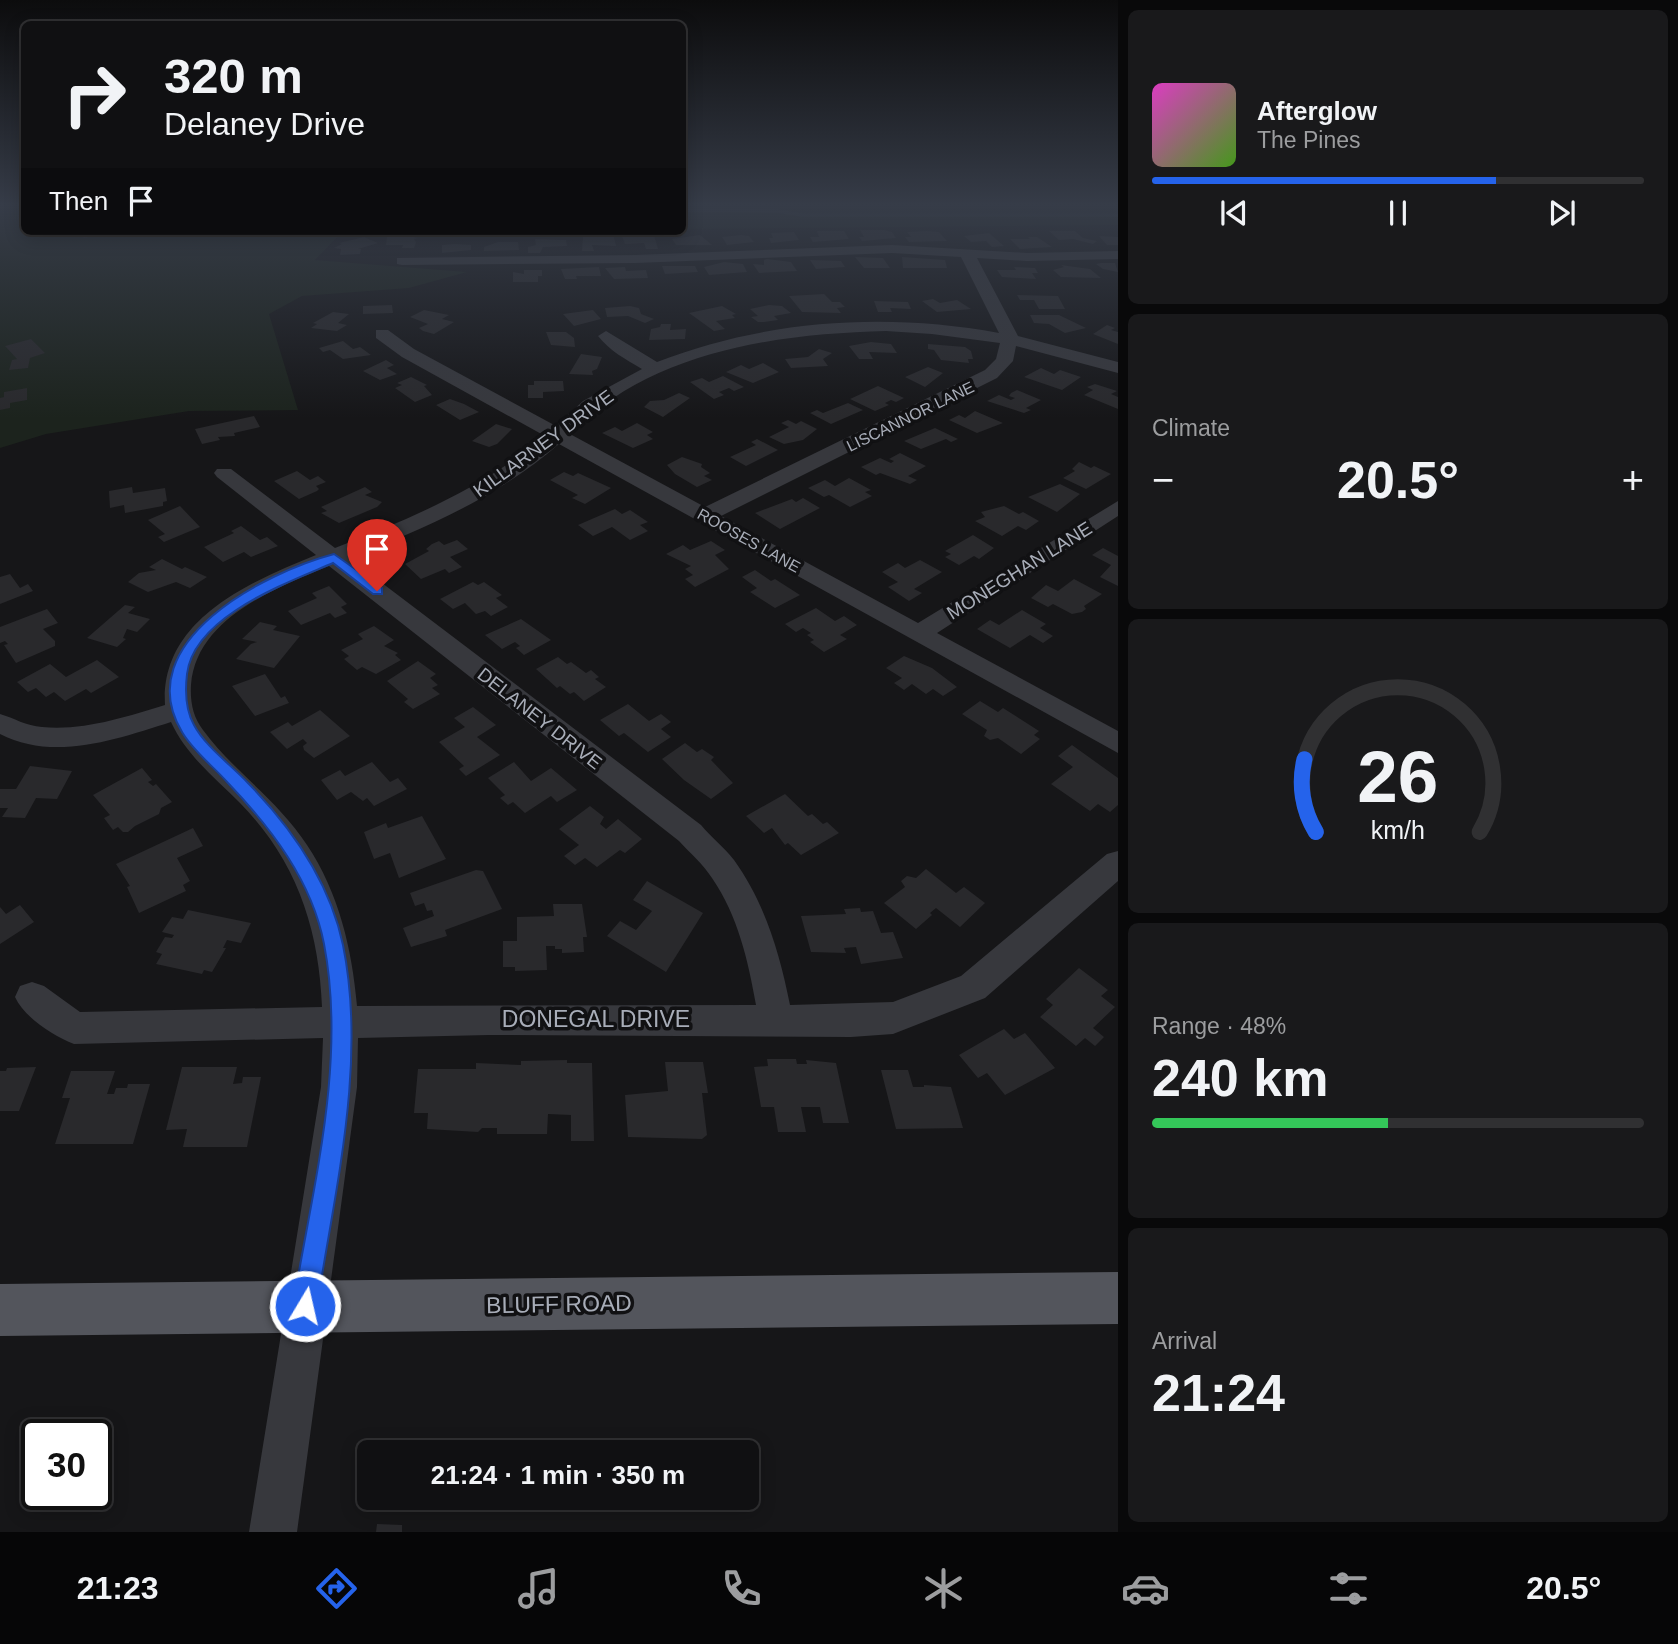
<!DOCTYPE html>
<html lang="en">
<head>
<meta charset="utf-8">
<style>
  :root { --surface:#101012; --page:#19191b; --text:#f1f3f6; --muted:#9c9d9f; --line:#303032; --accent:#2563eb }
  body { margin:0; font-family:Arial,sans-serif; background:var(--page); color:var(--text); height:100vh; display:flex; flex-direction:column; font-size:26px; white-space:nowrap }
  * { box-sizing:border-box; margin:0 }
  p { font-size:23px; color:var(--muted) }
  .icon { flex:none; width:38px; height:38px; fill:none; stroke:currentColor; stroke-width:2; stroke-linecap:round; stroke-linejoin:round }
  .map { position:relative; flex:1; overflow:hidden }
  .sheet { display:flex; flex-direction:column; gap:10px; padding:10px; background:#09090a; width:560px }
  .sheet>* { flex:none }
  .top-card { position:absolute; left:21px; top:21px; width:665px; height:214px; border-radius:10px; box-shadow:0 4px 18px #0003,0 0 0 2px var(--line); background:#101012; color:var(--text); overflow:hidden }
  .speed { position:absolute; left:21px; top:1419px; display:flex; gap:14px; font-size:35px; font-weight:700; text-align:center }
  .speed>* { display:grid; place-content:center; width:91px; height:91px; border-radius:50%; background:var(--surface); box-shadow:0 4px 18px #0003,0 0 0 2px var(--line); line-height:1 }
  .speed .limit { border:4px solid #111; border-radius:10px; background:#fff; color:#111 }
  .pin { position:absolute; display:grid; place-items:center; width:60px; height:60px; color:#fff; margin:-72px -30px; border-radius:50% 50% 50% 0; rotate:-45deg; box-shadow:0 0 7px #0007 }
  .pin .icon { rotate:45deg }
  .me { position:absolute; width:77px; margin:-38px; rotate:9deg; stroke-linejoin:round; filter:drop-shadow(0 0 5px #0008) }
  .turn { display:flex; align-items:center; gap:24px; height:147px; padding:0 28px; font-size:32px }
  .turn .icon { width:91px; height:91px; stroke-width:2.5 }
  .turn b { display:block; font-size:49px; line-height:60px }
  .then { display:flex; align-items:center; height:66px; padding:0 28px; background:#0003; gap:14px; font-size:26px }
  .big { font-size:52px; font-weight:700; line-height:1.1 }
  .sheet .tile { flex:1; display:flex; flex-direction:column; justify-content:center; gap:10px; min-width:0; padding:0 24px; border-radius:10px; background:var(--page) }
  .sheet .dial { align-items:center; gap:0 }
  .dial svg { height:182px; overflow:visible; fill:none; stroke:var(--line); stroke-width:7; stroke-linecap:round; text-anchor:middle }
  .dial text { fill:var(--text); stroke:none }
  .song { display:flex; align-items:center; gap:21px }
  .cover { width:84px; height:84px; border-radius:10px; background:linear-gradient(135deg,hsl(310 70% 55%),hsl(100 70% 35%)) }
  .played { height:7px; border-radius:4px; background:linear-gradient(90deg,var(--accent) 70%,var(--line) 70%) }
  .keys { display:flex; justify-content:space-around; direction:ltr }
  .heat { display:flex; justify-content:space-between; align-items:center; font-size:38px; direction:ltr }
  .charge { height:10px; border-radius:5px; background:linear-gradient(90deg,#34c759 48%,var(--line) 0) }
  .trip { position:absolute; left:357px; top:1440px; width:402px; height:70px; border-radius:10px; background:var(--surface); box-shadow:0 4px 18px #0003,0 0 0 2px var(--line); font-weight:700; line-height:70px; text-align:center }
  .tabs { display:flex; height:112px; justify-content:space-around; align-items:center; background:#060607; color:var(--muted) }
  .tabs .icon { width:49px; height:49px }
  .tabs .active { color:var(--accent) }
  .tabs b { font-size:32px; color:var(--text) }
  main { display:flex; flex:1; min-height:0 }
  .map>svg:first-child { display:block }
</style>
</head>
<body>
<main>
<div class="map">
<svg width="1118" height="1532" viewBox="0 0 1118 1532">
  <rect width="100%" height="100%" fill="#161618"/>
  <path fill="#1c231d" d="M0 204H24V231H343L315 260 467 272 409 288 302 296 269 314 298 410 189 411 46 434 0 448Z
    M682 204H1118V225L683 229Z"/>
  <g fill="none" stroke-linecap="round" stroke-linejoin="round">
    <path stroke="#2c353c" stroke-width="3.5" d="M682 210 777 211 802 215H1118"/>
  </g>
  <path fill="#29292c" d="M860 230H884L892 232 896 238 862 241 859 237H864Z
    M71 231H94L98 235 84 238 79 233 72 237 62 235Z
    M817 231H844L849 239 813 242 810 237H819Z
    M927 231 939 232 947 241 909 242 905 237H911L907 232Z
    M1049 231H1075L1083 238 1097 241 1093 244 1073 239 1059 240Z
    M794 232 799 240 771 243 769 238H773L771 233Z
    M989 233 1004 246 992 247 986 241 971 242 964 236Z
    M654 235 658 249H646L644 243 625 244 622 236Z
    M700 235 712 245H676L672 239Z
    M741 235 749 236 754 242 727 245 722 237Z
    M387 236H409L418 238 414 239 416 242 414 248H402L403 245H386Z
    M1099 236 1118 237V245H1107Z
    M364 237 378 243 358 249H361L360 254 340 255 341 249 334 248 342 244 339 243Z
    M583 237H614L616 246 592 245 594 251H582Z
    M1028 237H1037L1052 247 1020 249 1010 239H1030Z
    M535 239 566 240 567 246 543 247 540 253H528V247L536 245Z
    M498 242H518L519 250 484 251V247Z
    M455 244 471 245V250L442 253V245Z
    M855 257 883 258 890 268H864Z
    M902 257 945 260 947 268H903Z
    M767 259 791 262 797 271 759 273 753 264 764 265V260Z
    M810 260 841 261 845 267 816 269Z
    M724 262 743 264 747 272 709 275 704 267Z
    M1101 263H1115L1118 272 1103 269 1096 264Z
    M1061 265 1090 269 1101 278 1061 277 1053 270 1064 267Z
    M662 266H695L698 272 665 274Z
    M599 267 601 276H576L577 279H565L561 269Z
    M625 267 626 271 646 270 648 278 614 279 605 268Z
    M1014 267 1035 268 1038 273H1032L1036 279 1002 277 997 270H1016Z
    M524 270H542V276H538V282H513V272L524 274Z
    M824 294 832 302H840L845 307 837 308 841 313 802 312 789 296Z
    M1017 295 1058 296 1065 309H1039L1034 300H1020Z
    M933 299 940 303 957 300 971 309 937 312 922 301Z
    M874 301 908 302 911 309 890 308 892 312H878Z
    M392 305 393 313 363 314V306Z
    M769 305 782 306 791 313 774 316 778 320 764 322H758L751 317 758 316 750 309Z
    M630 306 639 308 641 314 654 319 645 323 628 316 607 317 605 308Z
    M722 306 736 314 732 315 735 318 716 321 725 329 714 331 689 313Z
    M424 310 449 315 442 319 454 322 434 334 423 331 419 328 428 324 410 317Z
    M593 310 601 319 574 326 563 314Z
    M333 312 349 314 338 323 347 325 337 331 311 328 317 324 313 323Z
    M1030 315H1059L1086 328 1065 333 1049 324 1034 323Z
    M661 324H671L670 330 686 329 685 339 649 340 651 329 660 327Z
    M1107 325 1115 328 1111 330 1118 332V344L1093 334Z
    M546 332H566L574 338 575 347 551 345Z
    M31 339 45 353 30 358 28 368 9 370 12 360 17 359 5 346Z
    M343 341 353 349 360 347 371 355 343 359 330 350 323 352 319 348Z
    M871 342 891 344 897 353 869 352 873 359H859L849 346Z
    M928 344 965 347 971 351 973 359H968L969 363 941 360 934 350 928 349Z
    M819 349 832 353 823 359 828 366 791 368 785 359 808 357Z
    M581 354 602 357 597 369 592 371 593 375 569 374Z
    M386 360 394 365 387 368 397 374 380 380 363 371Z
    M763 363 779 372 753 383 726 372 741 365 749 369Z
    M928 367 943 373 925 387 905 377Z
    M1041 368 1054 374 1060 370 1081 377 1062 390 1024 377Z
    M723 376 744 387 734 391 729 388 719 392 724 395 714 399 690 382 702 378 709 382Z
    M411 377 427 385 424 386 432 395 415 402 395 388 402 385 397 383Z
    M534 381H563L564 391 543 392V398H528V385H534Z
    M1095 384 1117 391 1111 394 1118 397V409L1084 395 1093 390 1087 387Z
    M878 386 904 398 896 402 891 400 885 403 889 405 875 411 850 399Z
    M27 388V400L10 403V408L0 410V398L4 397V392Z
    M1017 390 1041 400 1026 408 1031 410 1024 413 987 401 999 395 1011 400 1015 398 1009 396 1011 393Z
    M679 393 690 398 663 417 644 407 650 401 664 400Z
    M450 399 464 404 479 412 460 420 436 405Z
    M848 403 863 410 831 424 810 413 817 410 823 413Z
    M975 411 1003 423 977 433 949 420 959 415 965 418Z
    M254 416 260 427 234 433 235 436 218 437 220 440 202 444 195 429Z
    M788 420 796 424 801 421 817 429 803 440 784 444 769 437 789 427 781 423Z
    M637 423 653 432 647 435 653 439 633 448 602 433 615 427 622 431Z
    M496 424 512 429 497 444 489 447 472 441Z
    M935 428 958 439 951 442 946 439 921 449 904 441Z
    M757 439 778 450 746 466 730 457 756 445 751 442Z
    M900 453 926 466 908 476 917 480 910 484 880 473 876 475 861 467 880 458 891 463 894 461 889 459Z
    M682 457 702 464 701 467 710 473 704 476 712 480 697 487 675 474 667 465Z
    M1079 462 1091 468 1094 466 1111 474 1086 489 1063 478 1075 471 1072 469Z
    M297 471 310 480 318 476 326 482 316 486 319 489 317 491 299 499 274 481Z
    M564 472 573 476 578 473 611 488 585 504 572 498 578 495 550 480Z
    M849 478 871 490 865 492 872 496 850 507 829 495 824 497 808 488 825 480 835 486Z
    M1060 484 1080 494 1057 512 1028 497Z
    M132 487 133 493 165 488 167 501 163 502V506L125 513 124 505 110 508 109 491Z
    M365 487 372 492 365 495 382 502 377 507 339 523 321 513 327 511 321 507Z
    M803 498 820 508 780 529 755 513 792 499 796 502Z
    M180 506 200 527 164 542 158 537 165 534 148 520Z
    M1004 506 1019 514 1023 512 1039 521 1026 530 1018 526 1002 536 975 521 985 517 981 512Z
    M615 509 622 514 630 510 648 522 640 525 648 531 630 540 612 527 593 536 578 525Z
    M241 526 260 540 267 537 278 546 251 557 244 552 223 562 204 547 234 533 231 531Z
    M973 535 994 548 979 559 974 556 959 565 945 557 951 554 945 551Z
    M457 540 468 549 450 557 462 567 449 573 445 569 421 579 405 564 429 551 426 549 432 544 439 541 444 545Z
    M711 541 725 550 715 555 729 569 695 587 685 579 693 575 685 569 691 566 666 554 683 545 690 550Z
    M1103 548 1118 556V586L1100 577 1111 565 1092 555Z
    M162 559 182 569 185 567 207 577 190 588 176 582 148 592 128 582 139 573 156 570 149 567Z
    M920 560 942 572 914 589 922 593 909 601 888 587 898 582 882 572 898 563 905 568Z
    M755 570 771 581 775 579 800 595 775 608 750 592 757 588 742 577Z
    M10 574 20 588 28 584 33 591 0 604V577Z
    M1074 579 1102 594 1084 606 1086 609 1082 612 1072 614 1053 604 1048 607 1031 598 1046 585 1058 591Z
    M473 582 478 585 484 582 502 595 496 598 508 607 491 616 485 611 476 614 465 603 453 609 440 599Z
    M329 586 347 604 341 607 347 613 335 618 330 613 301 625 288 611 317 598 312 593Z
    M125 605 135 607 128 613 150 619 137 632 127 629 123 638 126 639 117 647 87 638Z
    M816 608 835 621 844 616 857 625 840 635 847 639 824 652 810 642 814 640 807 635 811 633 803 628 796 632 785 624Z
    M47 609 58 623 43 629 55 641V646L16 663 4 645 8 644 5 641 0 643V627Z
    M1022 610 1046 624 1040 628 1053 636 1043 643 1030 635 1010 648 977 629 990 620 999 625Z
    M521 619 551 640 524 655 516 648 520 646 515 642 502 649 485 635Z
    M260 622 277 626 273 630 300 636 274 668 236 659 251 644 257 642 242 639Z
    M374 626 394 640 384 646 398 653 395 655 401 660 376 674 362 667 357 670 344 659 349 656 341 650 363 639 358 634Z
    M904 656 932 668 957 687 943 696 933 689 926 694 912 684 904 690 894 683 902 678 886 668Z
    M558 657 567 664 571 662 586 673 591 670 599 677 595 679 606 687 584 701 574 692 570 694 560 686 557 688 536 669Z
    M97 660 119 677 91 693 86 689 65 701 54 692 46 697 36 688 28 692 17 682 50 664 66 677Z
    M418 661 436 674 430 678 438 685 432 688 440 694 413 709 404 702 408 699 387 681Z
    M265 674 281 698 285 696 289 703 255 716 232 686Z
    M980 701 998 712 1003 708 1039 731 1034 735 1040 739 1021 754 998 738 990 740 984 736 987 730 962 714Z
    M628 704 649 721 661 714 671 722 661 729 671 737 648 752 624 733 619 736 600 720Z
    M473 707 496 725 477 737 500 755 466 776 459 769 464 766 439 742 465 727 454 718Z
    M320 710 350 736 314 758 304 750 303 746 307 743 303 739 287 749 270 732 288 722 292 726Z
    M685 743 697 752 702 749 714 757 711 760 733 783 711 799 684 780 662 759Z
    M1072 745 1118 778V805L1110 812 1098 804 1090 811 1051 784 1073 767 1058 756Z
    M372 762 390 782 398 778 407 789 374 806 367 798 363 801 351 792 337 800 321 780 340 770 345 776Z
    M514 762 531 781 551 768 577 790 557 802 551 796 525 813 513 802 508 805 500 798 505 795 488 778Z
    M30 766 72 771 57 799 36 798 25 818 2 817 8 808H0V789H16Z
    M142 768 152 780 148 782 153 786 156 784 172 802 161 808 159 814 135 826 128 832H123L118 827 113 830 104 818 110 815 93 795Z
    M785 794 808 816 812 814 823 824 827 822 839 833 801 855 788 843 785 845 772 828 764 833 746 816Z
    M590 806 604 817 600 824 606 829 618 819 642 839 625 853 620 850 597 867 585 858 575 865 564 856 579 845 559 829Z
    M422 816 446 859 399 878 390 853 374 859 364 832 386 823 388 828Z
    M193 828 203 846 177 858 190 881 183 885 186 891 139 913 127 887 130 886 116 864Z
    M926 869 956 893 964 887 985 903 960 927 936 908 930 913 932 915 916 929 884 903 905 887 901 881 907 876 916 878Z
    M476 870 483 871 502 909 445 930 447 936 411 947 403 928 434 916 432 910 427 911 424 903 415 906 410 893Z
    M647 881 703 913 666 972 607 936 620 921 636 930 652 911 633 900Z
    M553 904H582L587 937H583L584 952 562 953V949H555V946H546L547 970 515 971V967H503V941H517V917L554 916Z
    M20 905 34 922 0 944V907L6 914Z
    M860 908 861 912 873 911 881 933 893 932 903 958 861 964 856 947 844 948 846 953 811 952 801 916 846 914 844 909Z
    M188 910 251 923 241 943 227 940 223 948H226L212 972 204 970 202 974 156 964 162 954 156 952 165 937 172 938 174 935 162 932 172 917 183 919Z
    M1079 968 1108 990 1101 996 1115 1007 1093 1028 1104 1037 1095 1046 1085 1038 1076 1046 1040 1017 1053 1005 1046 999Z
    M1004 1029 1014 1039 1025 1033 1055 1068 1005 1095 987 1073 978 1078 959 1055Z
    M767 1059H796L797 1064H807L806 1060 836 1063 849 1123H823L820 1107H801L806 1132H778L774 1107H761L754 1067 768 1066Z
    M567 1060V1063H592L594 1141H571V1115L548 1114 547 1134H497V1128H482L478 1132 427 1129 428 1113H414L418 1069H476V1063L521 1065V1061Z
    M665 1062H703L708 1093H702L707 1135 702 1139 628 1137 625 1095 668 1091Z
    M36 1067 19 1111H0V1071H6L7 1068Z
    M182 1067H237L233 1084 242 1083 243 1077H261L247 1147H183L187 1129 166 1130Z
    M881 1070H908L913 1087H924V1085L951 1087 963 1128 896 1129Z
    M71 1071H115L107 1094H114L116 1088H127L128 1084H150L133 1144H55L70 1098H62Z
    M377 1524 402 1525V1532H376Z"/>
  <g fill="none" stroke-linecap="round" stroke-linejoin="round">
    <path fill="#37383d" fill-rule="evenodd" d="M892 245 1027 253 1118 251V259L1027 261 977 258 1018 336 1118 362V373L1016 346 1013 361 997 378 721 516 918 623 1118 501V516L937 633 1118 731V753L559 444C498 497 424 529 349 558L701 825C711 837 724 847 734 860 765 903 780 954 790 1005L893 1002 961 976 1107 854 1118 851V881L985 998 893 1034 851 1037 489 1035 358 1038 357 1087 297 1532H249L321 1087 323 1038 74 1044C53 1036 24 1017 15 997L20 986 32 982 44 986 80 1012 322 1007C319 928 296 860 240 803 215 778 186 755 171 722 117 739 54 762 0 734V714C14 718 26 726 42 727 83 731 126 717 165 705 160 619 250 582 316 555L217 477 214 473 217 469H231L335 548C410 519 483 488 545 436L402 357 376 338V330H388L414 349 556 426 583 401 642 369C625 359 610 351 598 336L606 331 657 362C765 320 885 312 999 333L961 257 892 253 635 263 402 265 397 264V258L635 255ZM886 331 932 334 1000 343 996 359 985 370 705 507 570 434C651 351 775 334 886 331ZM329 566 679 841C690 853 703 864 712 878 738 916 748 960 756 1005L357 1006C352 949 339 893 307 845 277 799 234 772 203 730 193 717 190 702 191 685 196 618 276 588 329 566Z"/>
    <path fill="#53555c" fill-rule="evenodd" d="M1118 1272V1324L0 1336V1284Z"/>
  </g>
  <linearGradient id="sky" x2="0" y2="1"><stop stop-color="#0c0c0d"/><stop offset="0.49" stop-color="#363c48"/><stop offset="1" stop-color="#363c48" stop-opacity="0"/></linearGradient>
  <rect width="1118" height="418" fill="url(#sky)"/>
  <path fill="#2563eb" stroke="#184099" stroke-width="2" d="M334 554 382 588V594H373L333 563C287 583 194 616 187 674 185 691 185 709 194 725 205 746 231 765 248 783 291 827 330 883 343 945 367 1063 335 1189 317 1306L314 1315 305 1318 297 1315 293 1306C312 1189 347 1063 324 944 312 881 271 828 228 783 214 767 193 751 182 732 128 642 266 572 334 554Z"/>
  <g text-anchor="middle" stroke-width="7" stroke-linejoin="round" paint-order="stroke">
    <g font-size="16" fill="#a8adb8" stroke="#111113">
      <text transform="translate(910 416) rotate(-26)" y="6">LISCANNOR LANE</text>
      <text transform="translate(749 540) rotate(29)" y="6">ROOSES LANE</text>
    </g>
    <g font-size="19" fill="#a8adb8" stroke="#111113">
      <text transform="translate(543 443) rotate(-36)" y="7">KILLARNEY DRIVE</text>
      <text transform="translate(1019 570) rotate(-32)" y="7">MONEGHAN LANE</text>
      <text transform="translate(540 718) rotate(38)" y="7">DELANEY DRIVE</text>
    </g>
    <g font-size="23" fill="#a8adb8" stroke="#111113">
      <text x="596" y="1027">DONEGAL DRIVE</text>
      <text transform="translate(559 1304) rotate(-1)" y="8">BLUFF ROAD</text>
    </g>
  </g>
</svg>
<div class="speed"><div class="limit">30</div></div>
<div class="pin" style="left:377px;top:591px;background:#d93025"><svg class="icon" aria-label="arrive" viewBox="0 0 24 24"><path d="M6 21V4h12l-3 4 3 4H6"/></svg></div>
<svg class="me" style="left:305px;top:1306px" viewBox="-20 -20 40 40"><circle r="17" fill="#2563eb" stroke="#fff" stroke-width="3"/><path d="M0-11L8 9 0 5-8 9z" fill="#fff"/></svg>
<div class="trip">21:24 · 1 min · 350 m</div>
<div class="top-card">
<div class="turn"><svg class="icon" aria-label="right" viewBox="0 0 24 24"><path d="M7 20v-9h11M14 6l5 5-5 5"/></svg><div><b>320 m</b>Delaney Drive</div></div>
<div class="then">Then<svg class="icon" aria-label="arrive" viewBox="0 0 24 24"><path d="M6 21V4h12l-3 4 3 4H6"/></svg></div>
</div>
</div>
<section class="sheet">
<div class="tile">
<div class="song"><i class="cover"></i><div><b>Afterglow</b><p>The Pines</p></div></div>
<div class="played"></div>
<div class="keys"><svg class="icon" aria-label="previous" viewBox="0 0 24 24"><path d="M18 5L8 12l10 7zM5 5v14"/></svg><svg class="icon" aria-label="pause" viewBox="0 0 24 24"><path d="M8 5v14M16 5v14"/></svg><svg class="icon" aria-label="next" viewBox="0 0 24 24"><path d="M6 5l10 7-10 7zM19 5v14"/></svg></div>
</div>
<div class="tile"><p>Climate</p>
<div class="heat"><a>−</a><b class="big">20.5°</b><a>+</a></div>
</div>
<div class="tile dial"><svg viewBox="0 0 100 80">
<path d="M14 69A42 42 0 1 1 86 69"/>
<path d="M14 69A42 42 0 0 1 9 37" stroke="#2563eb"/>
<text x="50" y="56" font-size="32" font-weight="700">26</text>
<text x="50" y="72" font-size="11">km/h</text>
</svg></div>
<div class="tile"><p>Range · 48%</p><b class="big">240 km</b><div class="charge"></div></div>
<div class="tile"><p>Arrival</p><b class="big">21:24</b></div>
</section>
</main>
<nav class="tabs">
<b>21:23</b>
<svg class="icon active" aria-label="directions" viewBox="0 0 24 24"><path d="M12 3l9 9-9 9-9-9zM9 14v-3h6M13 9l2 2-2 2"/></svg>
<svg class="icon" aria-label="music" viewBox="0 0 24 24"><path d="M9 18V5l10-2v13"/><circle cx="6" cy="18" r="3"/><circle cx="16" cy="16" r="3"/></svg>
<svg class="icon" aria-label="phone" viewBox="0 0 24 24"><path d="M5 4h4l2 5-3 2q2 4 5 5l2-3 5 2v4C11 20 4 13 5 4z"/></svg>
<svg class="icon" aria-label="climate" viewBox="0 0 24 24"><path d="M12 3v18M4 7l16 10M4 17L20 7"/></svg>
<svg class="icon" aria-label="car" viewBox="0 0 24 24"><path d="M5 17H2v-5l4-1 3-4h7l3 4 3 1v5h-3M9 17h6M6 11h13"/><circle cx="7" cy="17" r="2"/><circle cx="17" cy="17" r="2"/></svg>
<svg class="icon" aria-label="filters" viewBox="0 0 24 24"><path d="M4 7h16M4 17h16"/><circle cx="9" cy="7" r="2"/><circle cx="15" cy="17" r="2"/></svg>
<b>20.5°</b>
</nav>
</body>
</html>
